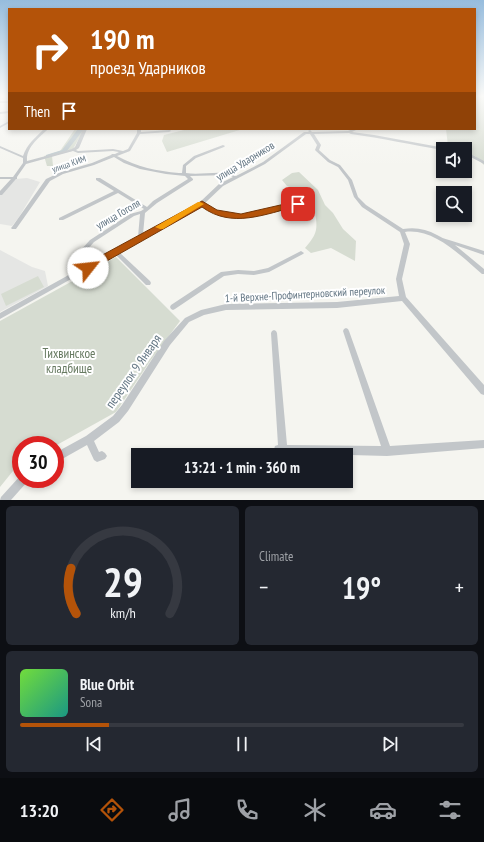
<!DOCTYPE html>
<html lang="en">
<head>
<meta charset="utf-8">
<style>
  :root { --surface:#171b24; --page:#242831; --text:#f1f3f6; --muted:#9ea1a6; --line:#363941; --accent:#b45309 }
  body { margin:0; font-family:"PT Sans Narrow",sans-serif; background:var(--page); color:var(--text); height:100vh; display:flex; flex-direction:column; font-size:15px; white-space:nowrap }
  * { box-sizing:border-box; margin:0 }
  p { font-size:13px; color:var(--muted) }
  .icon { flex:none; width:22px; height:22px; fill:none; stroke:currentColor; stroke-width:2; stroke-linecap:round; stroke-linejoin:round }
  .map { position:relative; height:500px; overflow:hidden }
  .side { display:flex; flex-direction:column; gap:6px; padding:6px; background:#0d0f14; flex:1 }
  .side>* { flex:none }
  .hud { position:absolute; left:8px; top:8px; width:468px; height:122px; border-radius:0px; box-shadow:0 2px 6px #0003; background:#b45309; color:#fff; overflow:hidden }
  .buttons { position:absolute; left:436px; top:142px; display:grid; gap:8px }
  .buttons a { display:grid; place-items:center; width:36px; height:36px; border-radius:0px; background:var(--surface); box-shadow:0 2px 6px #0003; font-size:20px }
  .speed { position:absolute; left:12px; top:436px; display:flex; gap:8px; font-size:20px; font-weight:700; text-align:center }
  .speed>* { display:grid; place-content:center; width:52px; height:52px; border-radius:50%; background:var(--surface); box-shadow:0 2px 6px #0003; line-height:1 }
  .speed .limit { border:6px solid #d22; background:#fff; color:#111 }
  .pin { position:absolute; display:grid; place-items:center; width:34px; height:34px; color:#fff; margin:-17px; border-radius:8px; box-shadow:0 2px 6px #0006 }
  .me { position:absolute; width:44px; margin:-22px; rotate:61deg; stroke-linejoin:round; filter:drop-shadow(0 0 3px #0008) }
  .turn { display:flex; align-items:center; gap:14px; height:84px; padding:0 16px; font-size:18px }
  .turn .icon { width:52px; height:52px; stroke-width:2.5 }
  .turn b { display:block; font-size:28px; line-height:34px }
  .then { display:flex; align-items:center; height:38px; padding:0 16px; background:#0003; gap:8px; font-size:15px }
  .big { font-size:30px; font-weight:700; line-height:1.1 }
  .side .widget { flex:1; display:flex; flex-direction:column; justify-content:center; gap:6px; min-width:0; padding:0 14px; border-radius:6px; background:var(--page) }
  .side .dial { align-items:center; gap:0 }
  .dial svg { height:104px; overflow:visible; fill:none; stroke:var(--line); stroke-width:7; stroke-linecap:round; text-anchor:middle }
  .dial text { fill:var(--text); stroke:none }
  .song { display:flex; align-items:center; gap:12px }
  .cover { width:48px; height:48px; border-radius:6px; background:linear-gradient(135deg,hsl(100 70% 55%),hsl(170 70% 35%)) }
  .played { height:4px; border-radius:2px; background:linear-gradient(90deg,var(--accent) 20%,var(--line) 20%) }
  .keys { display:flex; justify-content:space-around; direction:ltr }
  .heat { display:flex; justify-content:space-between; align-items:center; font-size:22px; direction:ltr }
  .side .tiles { flex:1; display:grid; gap:6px; grid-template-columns:1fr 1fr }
  .widget:last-child { grid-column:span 2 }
  .trip { position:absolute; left:131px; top:448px; width:222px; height:40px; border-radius:0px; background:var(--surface); box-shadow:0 2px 6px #0003; font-weight:700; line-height:40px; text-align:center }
  .tab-bar { display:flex; height:64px; justify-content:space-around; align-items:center; background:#090b0e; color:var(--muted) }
  .tab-bar .icon { width:28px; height:28px }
  .tab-bar .on { color:var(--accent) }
  .tab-bar b { font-size:18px; color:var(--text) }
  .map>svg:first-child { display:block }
</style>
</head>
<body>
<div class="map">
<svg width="484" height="500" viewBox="0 0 484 500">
  <rect width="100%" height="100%" fill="#f5f5f0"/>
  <path fill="#e5e6e4" d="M27 178 40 182 19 217 12 226 0 224V195L16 179Z
    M0 250 32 267 45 271 48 286 0 312Z"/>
  <path fill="#d6dcd1" d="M475 97H484V165L475 156 465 153V149H452L448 146 446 129H475Z
    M75 129H84L72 151 52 156 53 166H47L44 156 60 151Z
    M188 129H243L167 152 162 141 164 135Z
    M299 172 318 190 325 205 333 213 343 229 356 241 355 261 331 248 311 253 305 248C317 234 318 230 315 212L302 204 305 202 300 191 287 186 282 180 292 173Z
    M116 257 180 321 151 360 116 412 55 446 21 445V464L17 466 0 487V321Z
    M38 276 44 287 6 306 1 294Z"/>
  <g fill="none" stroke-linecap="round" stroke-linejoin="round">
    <path fill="#bcc8cd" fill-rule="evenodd" d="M78 129H84L66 152 46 157V155L62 150Z"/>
    <path fill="#c2c6c9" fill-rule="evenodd" d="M0 101H9V103H0Z
      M9 111V113L0 114V112Z
      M9 121V123L0 128V126Z
      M44 129H48C39 138 26 147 27 161L72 149 75 147 83 129H87L79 148 76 150 78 151 113 149 123 151 128 149 137 133V129H141V132L170 130 171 131 169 132 140 134 130 151 117 156C137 167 157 171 179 173H182L183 165 194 156 223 145 225 146 224 147 196 158 186 166V173C201 176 222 169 236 176L263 162 304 132H309L308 131 310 130 312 132 348 131 353 129H358L352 132 374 135 445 148 446 149H443V150C412 145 382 138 351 134L349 133 314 134 321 145 319 150 330 160 340 165 352 180 358 197 366 205 403 229C416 227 426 229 437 235 441 237 444 239 449 240L484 251V255L455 245 484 269V274H482C461 256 434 228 405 232L410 244 402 279 406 297 484 385V395L481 394 402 301 337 308 226 310 204 315 189 322 170 345 128 411 119 422 94 441 99 452 102 451 105 453 107 456 105 459 97 462 94 460 87 445 55 463V453L86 436 113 416 122 405 164 341 185 318 201 310 226 304 337 302 399 296 396 279 404 244 400 232 362 207 354 197 348 180 338 167 328 162 316 151 315 150 317 145 310 134H306L265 164 223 186 205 203C208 205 211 208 215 210 239 222 274 209 298 203H300V205C274 213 238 225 212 212 208 211 205 208 202 205L119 252 150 281 151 283 150 285H146L115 254 91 268 90 270H87L0 319V313L85 266 81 250 90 240 130 214 141 211 144 209 118 193 63 220H59V218L114 191 96 180V178H100L147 207 153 201 188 179 185 176 166 174 140 169 124 163 114 157 94 165 63 174 50 181 16 229H12L11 228 12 227 46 179 61 172 92 163 111 155 112 154H115L119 152 113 151 78 153 73 151 26 164 17 177V179H16L2 195H0V191L11 179H0V177H13L23 163V158L0 148V146L23 156C27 144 36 137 44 129ZM229 175 233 177 219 184 200 202 143 234 145 213 157 203 193 180V179L190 176ZM140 214 138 237 90 263 87 250 94 242 134 216Z
      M465 151 484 161V164L465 154Z
      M301 251 304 253 303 254 269 272 254 275 238 274 224 276 175 309 173 310 171 309 170 307 171 305 221 272 238 270 254 271 268 268Z
      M346 328 348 329 349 331 390 446 484 440V448L387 456 278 453 275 452 274 449 275 446 278 445 271 333 272 331 274 330 276 331 277 333 287 445 381 446 343 331 344 329Z
      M21 475V479H29L27 482 11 500H0L1 497Z"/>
  </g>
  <linearGradient id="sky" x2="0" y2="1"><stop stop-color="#96bcdd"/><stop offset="0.58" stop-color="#fafaf8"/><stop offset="1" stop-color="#fafaf8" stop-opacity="0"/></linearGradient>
  <rect width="484" height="166" fill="url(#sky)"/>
  <path fill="#b45309" stroke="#753606" d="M202 201 217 210 241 214 298 201 302 204 298 206C265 214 232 229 202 207L91 270H84L83 268 84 265Z"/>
  <path fill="#f59e0b" d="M198 202H200L204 204 163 229H160L155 227Z"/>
  <g text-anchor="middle" stroke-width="4" stroke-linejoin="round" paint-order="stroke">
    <g font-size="9" fill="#627583" stroke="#fff">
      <text transform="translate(69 164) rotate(-19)" y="3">улица КИМ</text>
    </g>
    <g font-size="11" fill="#627583" stroke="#fff">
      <text transform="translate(245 161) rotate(-31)" y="4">улица Ударников</text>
      <text transform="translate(118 214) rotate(-30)" y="4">улица Гоголя</text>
      <text transform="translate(305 294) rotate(-3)" y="4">1-й Верхне-Профинтерновский переулок</text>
    </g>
    <g font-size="13" fill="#677a61" stroke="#fff">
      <text x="69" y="358">Тихвинское<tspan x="69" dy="15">кладбище</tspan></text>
    </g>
    <g font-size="13" fill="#627583" stroke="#fff">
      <text transform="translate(133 371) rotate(-55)" y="5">переулок 9 Января</text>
    </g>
  </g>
</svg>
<div class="buttons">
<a><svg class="icon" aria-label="sound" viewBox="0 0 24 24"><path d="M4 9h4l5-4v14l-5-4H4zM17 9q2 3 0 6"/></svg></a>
<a><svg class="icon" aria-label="search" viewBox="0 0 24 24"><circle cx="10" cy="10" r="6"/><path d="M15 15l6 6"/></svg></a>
</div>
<div class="speed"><div class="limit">30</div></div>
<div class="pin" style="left:298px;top:204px;background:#d93025"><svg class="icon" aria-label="arrive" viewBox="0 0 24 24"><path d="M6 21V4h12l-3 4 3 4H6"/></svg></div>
<svg class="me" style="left:88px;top:268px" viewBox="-20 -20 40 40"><circle r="19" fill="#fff"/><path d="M0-13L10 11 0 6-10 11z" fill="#b45309"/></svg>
<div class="trip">13:21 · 1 min · 360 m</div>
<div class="hud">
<div class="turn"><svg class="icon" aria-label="right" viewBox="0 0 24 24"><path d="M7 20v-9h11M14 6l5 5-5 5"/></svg><div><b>190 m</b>проезд Ударников</div></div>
<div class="then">Then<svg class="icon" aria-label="arrive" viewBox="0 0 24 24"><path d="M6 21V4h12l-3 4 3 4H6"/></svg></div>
</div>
</div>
<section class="side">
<div class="tiles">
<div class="widget dial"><svg viewBox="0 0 100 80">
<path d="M14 69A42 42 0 1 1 86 69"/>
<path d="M14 69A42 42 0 0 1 10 34" stroke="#b45309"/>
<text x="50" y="56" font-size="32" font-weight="700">29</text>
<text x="50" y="72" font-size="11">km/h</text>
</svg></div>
<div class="widget"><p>Climate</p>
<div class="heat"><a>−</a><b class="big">19°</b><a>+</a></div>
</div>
<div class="widget">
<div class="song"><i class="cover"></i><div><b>Blue Orbit</b><p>Sona</p></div></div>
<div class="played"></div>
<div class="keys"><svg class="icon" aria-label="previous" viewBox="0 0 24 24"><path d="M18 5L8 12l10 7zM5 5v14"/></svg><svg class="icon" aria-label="pause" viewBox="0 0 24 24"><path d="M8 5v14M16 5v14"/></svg><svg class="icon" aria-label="next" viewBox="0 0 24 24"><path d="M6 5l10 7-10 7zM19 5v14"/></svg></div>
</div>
</div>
</section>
<nav class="tab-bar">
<b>13:20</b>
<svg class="icon on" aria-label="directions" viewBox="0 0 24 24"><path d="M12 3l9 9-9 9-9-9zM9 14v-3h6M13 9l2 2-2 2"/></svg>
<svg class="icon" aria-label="music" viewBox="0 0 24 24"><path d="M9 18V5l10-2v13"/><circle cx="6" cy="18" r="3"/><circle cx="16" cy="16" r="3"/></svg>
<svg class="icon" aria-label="phone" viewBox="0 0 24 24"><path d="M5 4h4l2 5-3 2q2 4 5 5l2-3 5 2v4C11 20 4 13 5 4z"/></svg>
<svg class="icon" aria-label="climate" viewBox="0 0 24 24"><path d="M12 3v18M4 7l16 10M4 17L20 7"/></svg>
<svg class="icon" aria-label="car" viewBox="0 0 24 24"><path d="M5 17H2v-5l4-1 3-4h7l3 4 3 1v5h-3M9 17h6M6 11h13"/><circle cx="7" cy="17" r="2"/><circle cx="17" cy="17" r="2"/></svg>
<svg class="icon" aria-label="filters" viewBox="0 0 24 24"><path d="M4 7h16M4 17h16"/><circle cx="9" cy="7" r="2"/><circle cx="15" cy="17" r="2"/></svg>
</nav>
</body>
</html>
